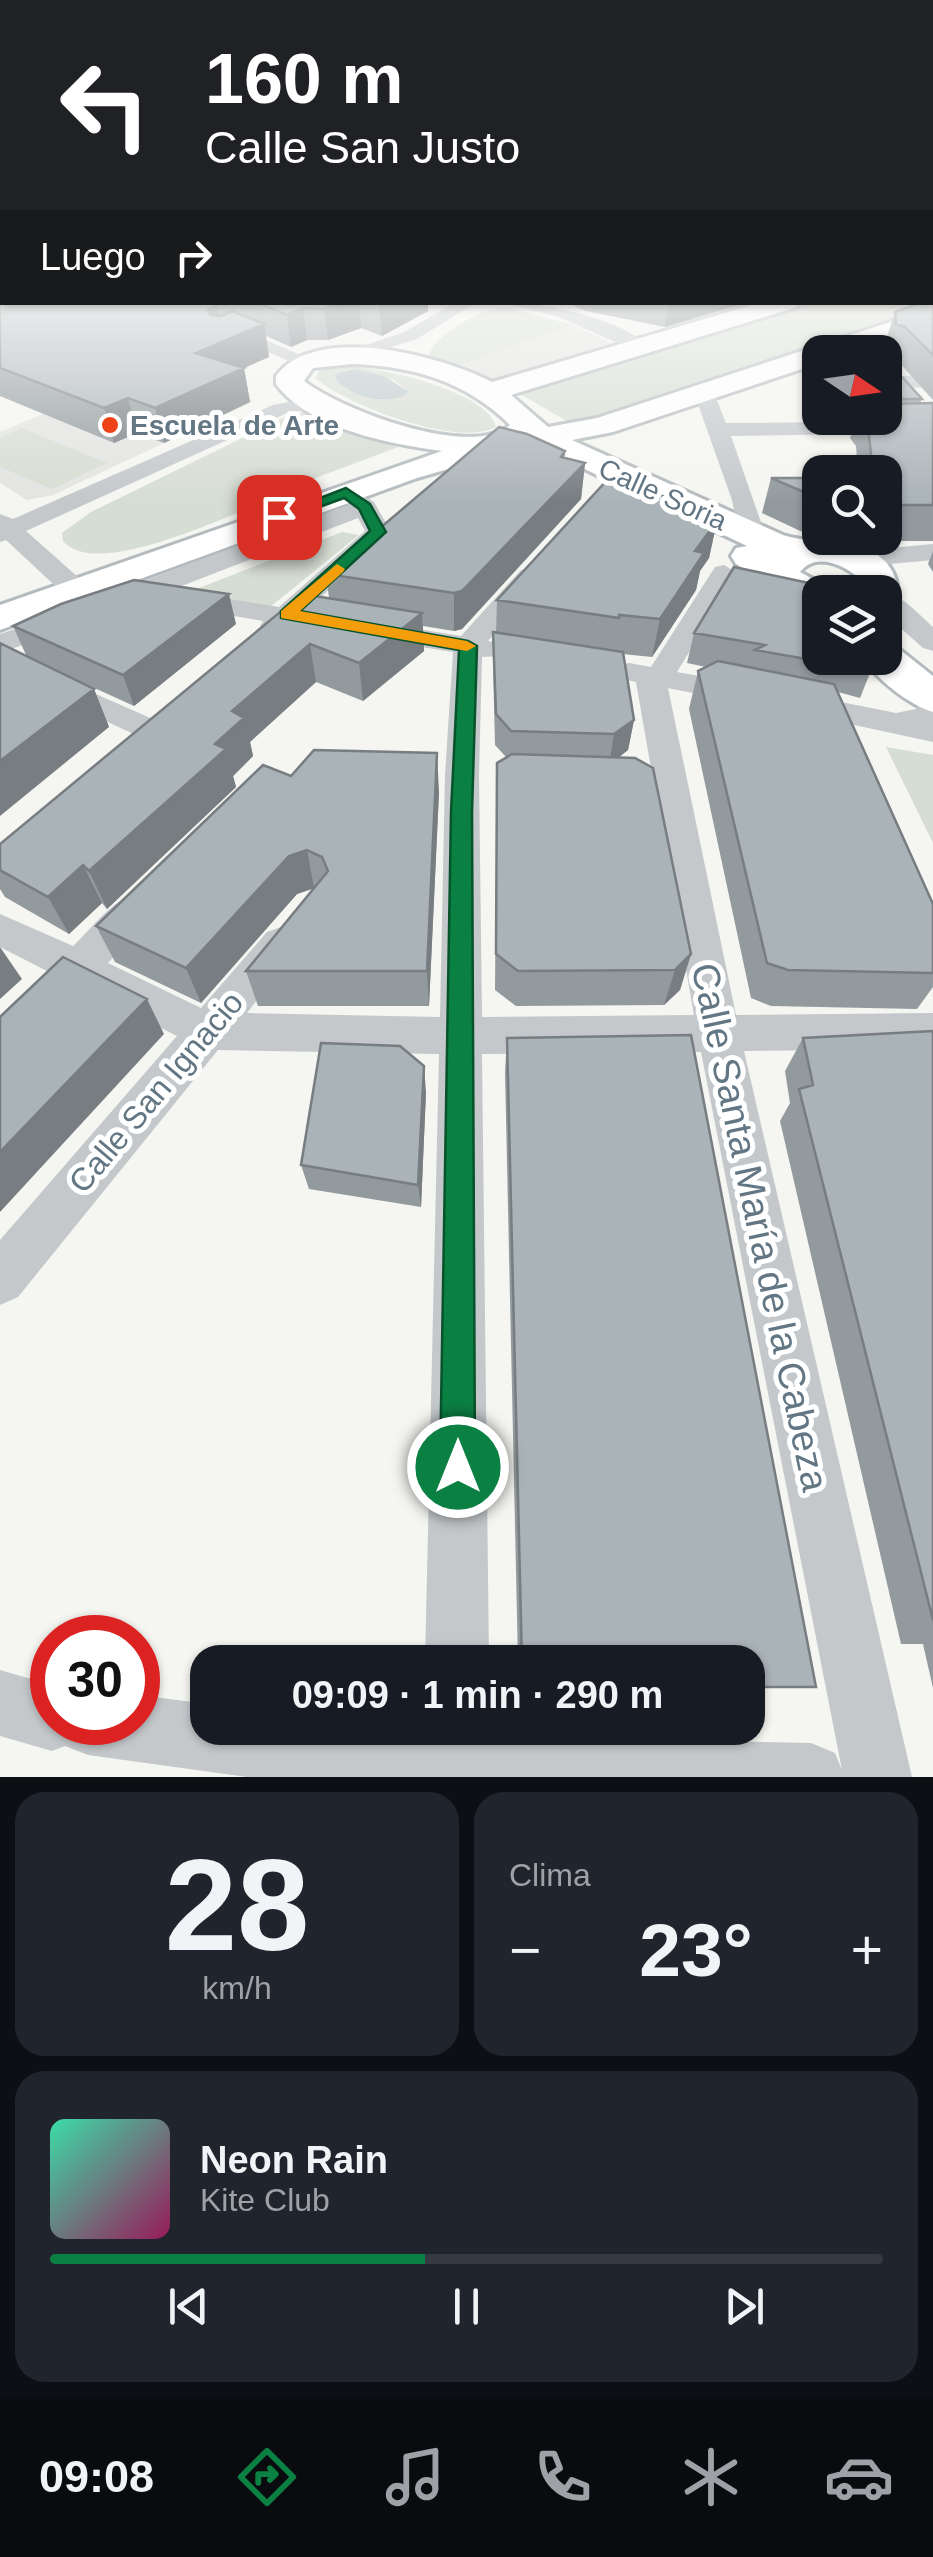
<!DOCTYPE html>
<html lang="es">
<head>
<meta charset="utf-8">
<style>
  :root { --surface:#171b24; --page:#20242c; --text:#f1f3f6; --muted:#9ea1a6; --line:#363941; --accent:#0b8043 }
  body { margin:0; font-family:Arial,sans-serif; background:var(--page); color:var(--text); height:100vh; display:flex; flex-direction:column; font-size:38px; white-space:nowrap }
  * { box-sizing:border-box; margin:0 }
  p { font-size:32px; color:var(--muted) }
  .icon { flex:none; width:55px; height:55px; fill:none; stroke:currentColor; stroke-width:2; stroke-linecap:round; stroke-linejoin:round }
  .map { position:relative; height:1777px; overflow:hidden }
  .side { display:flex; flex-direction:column; gap:15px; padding:15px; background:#0d0f14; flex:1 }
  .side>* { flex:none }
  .guide { position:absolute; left:0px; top:0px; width:935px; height:305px; box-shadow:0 2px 8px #0004; background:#202124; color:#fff; overflow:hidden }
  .needle { width:65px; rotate:103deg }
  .fabs { position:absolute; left:802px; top:335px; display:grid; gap:20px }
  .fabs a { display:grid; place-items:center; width:100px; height:100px; border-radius:20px; background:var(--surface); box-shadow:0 2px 8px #0004; font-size:50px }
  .speed { position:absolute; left:30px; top:1615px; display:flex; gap:20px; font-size:50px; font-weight:700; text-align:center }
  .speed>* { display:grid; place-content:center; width:130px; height:130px; border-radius:50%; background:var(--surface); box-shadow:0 2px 8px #0004; line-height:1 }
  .speed .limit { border:15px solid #d22; background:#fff; color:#111 }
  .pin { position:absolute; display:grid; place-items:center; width:85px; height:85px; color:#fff; margin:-42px; border-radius:20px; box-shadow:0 5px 15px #0006 }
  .me { position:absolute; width:110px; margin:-55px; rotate:0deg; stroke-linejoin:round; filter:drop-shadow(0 0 8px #0008) }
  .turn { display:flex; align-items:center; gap:35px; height:210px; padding:0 40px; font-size:45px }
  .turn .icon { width:130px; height:130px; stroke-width:2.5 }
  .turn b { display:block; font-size:70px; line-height:85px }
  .then { display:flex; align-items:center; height:95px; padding:0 40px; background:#0003; gap:20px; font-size:38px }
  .big { font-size:75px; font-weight:600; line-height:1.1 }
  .side .card { flex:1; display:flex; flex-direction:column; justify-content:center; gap:15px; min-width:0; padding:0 35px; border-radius:30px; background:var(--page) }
  .side .dial { align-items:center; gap:0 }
  .dial b { font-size:130px; line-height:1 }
  .song { display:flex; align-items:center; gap:30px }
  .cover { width:120px; height:120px; border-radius:15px; background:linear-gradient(135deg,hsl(160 70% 55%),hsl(330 70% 35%)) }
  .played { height:10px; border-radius:5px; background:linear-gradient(90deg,var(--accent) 45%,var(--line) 45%) }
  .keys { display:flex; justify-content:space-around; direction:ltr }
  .heat { display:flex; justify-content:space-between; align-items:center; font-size:55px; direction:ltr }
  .side .tiles { flex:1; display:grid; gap:15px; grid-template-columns:1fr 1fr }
  .card:last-child { grid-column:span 2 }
  .trip { position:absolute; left:190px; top:1645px; width:575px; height:100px; border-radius:30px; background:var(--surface); box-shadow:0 2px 8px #0004; font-weight:600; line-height:100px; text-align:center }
  .dock { display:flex; height:160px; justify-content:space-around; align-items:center; background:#090b0e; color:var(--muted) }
  .dock .icon { width:70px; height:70px }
  .dock .selected { color:var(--accent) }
  .dock b { font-size:45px; color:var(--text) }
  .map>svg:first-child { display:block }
</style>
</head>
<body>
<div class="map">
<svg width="933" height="1777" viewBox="0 0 933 1777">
  <rect width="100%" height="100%" fill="#f5f5f1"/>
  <path fill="#e3e4e2" d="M573 325 612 343 610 347 505 379 493 380 454 367Z
    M217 341 261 359 206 385 254 401 53 495 27 500 0 483V432Z"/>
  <path fill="#d6ddd2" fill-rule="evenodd" d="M933 266V308L605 416 572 424 520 394 813 303 932 302Z
    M504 307 573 325 454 367 429 358C431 335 482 309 504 307Z
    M340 365C376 367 486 389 496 427 457 448 347 405 315 378L322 367ZM352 369 394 380 408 391 383 400 346 389 338 373Z
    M293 413H303L351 434 398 447 243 505 248 509C209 523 95 578 63 541L62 533 91 512Z
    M22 428 107 463 52 489 0 467V438Z
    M342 532 359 535 270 607 181 595Z
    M886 747 933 755V843Z"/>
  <path fill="#bbc8cc" d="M354 369 384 376 408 391 407 394C386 406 348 397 335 377L338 373Z"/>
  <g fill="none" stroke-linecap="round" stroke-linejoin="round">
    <g stroke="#b4babe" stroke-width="6">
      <path id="secondary" d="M932 254H933V265H932Z
        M762 302H801L797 307 511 395 548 427 597 418 933 308V323L848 352H820V363L613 432 572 440 783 535C819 547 886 533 897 584L885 597V592H849L858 577C840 563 815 553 800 572L837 592H820V607L787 597 736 564 731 556 736 548 747 546 538 447 524 444 483 453 479 460 417 478 0 630V605L442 451C390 444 309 429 276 384V376C316 322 442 356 492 382ZM352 364C412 366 466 381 510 425 471 460 340 409 304 381L313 368Z
        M885 646 899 649 933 676V712C909 705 876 679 864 658H885Z"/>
    </g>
    <path fill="#c4c8cb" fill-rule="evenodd" d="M152 302H176L315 361 312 365H298Z
      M456 302H477L417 339 346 361 337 355 404 332Z
      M501 302C544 302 619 318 651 347L642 353 635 351 559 317Z
      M861 335 882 352H863L852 340Z
      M933 375V387L901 388 891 382 901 376Z
      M704 387 714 393 726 423 933 421V433L731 436 765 534 752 542 739 534 732 500 694 393Z
      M315 397 322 399 325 403 322 407 285 414 26 531 87 585 91 591 87 597H67L6 540 0 542V514L13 519 273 405Z
      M346 485 374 502 391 532 306 611 461 636 521 570 530 568 543 576 488 641 501 644 506 650 501 656 482 657 479 775 482 1017 694 1015 636 682 618 678 614 672 618 666 629 663 651 667 715 567 724 565 737 573 677 672 753 686 757 693 753 700 742 703 668 688 736 1015 933 1013V1049L744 1051 912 1777H247L88 1755 65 1746 52 1751 0 1736V1670L52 1685V1722H138V1695L208 1704V1728H384L422 1733 423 1728H489V1737L811 1743 835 1753 842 1770 701 1052 482 1054 489 1662H425L439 1054 218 1050 18 1297 0 1305V1240L177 1036 82 988 15 1056 0 1062V1015L47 971 0 947V914L73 946C95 926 122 884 154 895L160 905 108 963 201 1008 267 932 281 927 295 932 301 943 247 1013 440 1017 445 775 453 652 291 626 274 634 264 632 260 626 263 621 180 607 166 599 180 591 279 607 365 531 358 518 153 597 143 599 129 591 133 585 348 505 334 492Z
      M933 544V560L858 567 845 559 858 551Z
      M882 592C902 594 918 614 933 627V651L923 648 885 614Z
      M63 613 73 615 77 621 73 627 0 653V634Z
      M57 677 164 724 169 731 164 738 153 741 142 738 46 693 42 686 46 679Z
      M796 693 896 713 916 709 922 700 933 697V742L785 710 780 703 785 696Z"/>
    <use href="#secondary" fill="#fff" fill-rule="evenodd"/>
  </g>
  <path fill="#929a9e" d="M0 254H2V302H428V311L382 336 361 328 328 340H307L291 347 266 336 269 357 244 368 250 402 164 443 137 433 114 443 0 396Z
    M933 299V400L895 358 886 355 885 343 895 312Z
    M559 302H749L665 327 586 311 570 304Z
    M885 367 922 399 920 403H933V541H849L820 538H885V472H858L856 446 850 438 856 418H844H885Z
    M565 451 564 458 585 463 581 499 462 629 454 631 423 626 424 651 363 701 316 682 250 742 253 756 233 776 236 787 107 909 102 903 69 934 5 897 0 889V844L329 598 326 574Z
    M771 478H820V537H813L762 513Z
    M717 521 709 558 700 571 696 590 652 657 623 654 634 720 628 750 619 757 691 954 680 990 664 1005 516 1006 495 990 497 763 506 757 495 745 493 663V632L496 633 497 600Z
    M933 551V572L928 564Z
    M805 602 820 606V658H876L860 698 838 692 933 904V987L917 1009 771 1006 751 998 689 709 698 671 706 667 687 663 694 633Z
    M236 624 134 706 57 671 94 689 109 727 26 655 13 626Z
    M291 776 439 792 429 1006H258L246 971 315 888 297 894 201 1003 115 962 96 926Z
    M933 1031V1688L923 1644H901L780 1121 790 1103 785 1071 803 1038Z
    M507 1038 748 1662H518L505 1072Z
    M426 1092 421 1207 309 1189 301 1165Z"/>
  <path fill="#777d81" d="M343 302H359L361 328 328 340 324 309Z
    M383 302H428V311L382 336 379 304Z
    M669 302H749L665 327Z
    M216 305 222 336 208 310Z
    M303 308 307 340 291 347 287 315Z
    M264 324 269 357 203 386 196 353Z
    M244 368 250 402 164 443 155 408Z
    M128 398 137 433 114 443 104 408Z
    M565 451 562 486 585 463 581 499 462 629 454 631V593Z
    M717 521 709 558 700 571 696 590 652 657 660 619 695 551Z
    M229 594 236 624 134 706 123 675Z
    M422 613 424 651 363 701 359 663Z
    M310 644 316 682 250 742 253 756 233 776 236 787 107 909 89 871 215 744 232 711Z
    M94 689 109 727 0 816V761Z
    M634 720 628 750 609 765 614 734Z
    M437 753 439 792 429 1006 427 971Z
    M307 850 314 888 297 894 201 1003 186 968 289 856Z
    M83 865 102 903 69 934 48 897Z
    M0 947 22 979 0 999Z
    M691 954 680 990 664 1005 675 970Z
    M147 999 164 1034 0 1212V1152Z
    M424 1066 426 1092 421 1207 418 1185Z"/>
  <path fill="#aab3b8" stroke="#777d81" stroke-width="2.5" d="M0 254H2V271H0Z
    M2 282V302H210L216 305 208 310 211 315 221 316 232 311 264 324 196 353 244 368 155 408 128 398 104 408 0 368V283Z
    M932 299H933V355L905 327 896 324 895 312 923 302H932Z
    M256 302H343L324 309 303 308 287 315Z
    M885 367H893L922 399H885Z
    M933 403V505H885V472H873L867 418H885V404Z
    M499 427 527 434 565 451 561 457 585 463 462 591 454 593 326 574Z
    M609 478 647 489 717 521 695 551 704 553 660 619 619 615V618L497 600Z
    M771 478H820V499Z
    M734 567 809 583 805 602 820 606V655L814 653 818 661 755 650 765 645 694 633Z
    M134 580 229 594 123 675 13 626 61 604Z
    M302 594 422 613 359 663 310 644 232 711 244 718 215 744 226 749 89 871 83 865 48 897 0 870V844Z
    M493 632 623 652 634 720 614 734 511 731 496 714Z
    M0 643 94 689 0 761Z
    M832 658H876L873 667Z
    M718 661 834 684 933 904V973L788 970 767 963 698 671Z
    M314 750 437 753 427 971H246L328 871 322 857 307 850 289 856 186 968 96 926 263 765 291 776Z
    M512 754 635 758 653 768 691 954 675 970 518 971 496 954 497 763Z
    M63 957 147 999 0 1152V1017Z
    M933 1031V1620L799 1089 813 1085 803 1038Z
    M691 1035 816 1687H748V1662H522L507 1038Z
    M321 1043 400 1046 424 1066 418 1185 301 1165Z"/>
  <linearGradient id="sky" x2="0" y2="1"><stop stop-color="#96bcdd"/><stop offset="0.5" stop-color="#fafaf9"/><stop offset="1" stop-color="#fafaf9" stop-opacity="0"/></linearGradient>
  <rect width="933" height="503" fill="url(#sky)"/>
  <path fill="#0b8043" stroke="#07532c" stroke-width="2.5" d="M346 488 370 504 386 532 300 611 468 641 477 646 472 812 475 1467 470 1479 458 1484 445 1479 440 1467 451 812 459 650 281 618V611L370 531 359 509 344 498 284 520 271 517Z"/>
  <path fill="#f59e0b" d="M337 564 345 569 343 572 300 611 467 641 476 646 467 651 281 618V611Z"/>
  <circle fill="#ee4318" stroke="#fff" stroke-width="4" cx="110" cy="425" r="10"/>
  <g text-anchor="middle" stroke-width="10" stroke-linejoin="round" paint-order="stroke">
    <g font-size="28" font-weight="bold" fill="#627684" stroke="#fff" text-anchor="start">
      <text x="130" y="435">Escuela de Arte</text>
    </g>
    <g font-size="28" fill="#627684" stroke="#fff">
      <text transform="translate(663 494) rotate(24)" y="10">Calle Soria</text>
    </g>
    <g font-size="32" fill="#627684" stroke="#fff">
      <text transform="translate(156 1092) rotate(-50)" y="11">Calle San Ignacio</text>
    </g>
    <g font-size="38" fill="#627684" stroke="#fff">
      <text transform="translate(760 1227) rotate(78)" y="13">Calle Santa María de la Cabeza</text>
    </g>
  </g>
</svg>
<div class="fabs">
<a><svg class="needle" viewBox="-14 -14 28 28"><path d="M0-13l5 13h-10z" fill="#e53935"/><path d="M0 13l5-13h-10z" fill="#9ea1a6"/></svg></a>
<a><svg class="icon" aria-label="search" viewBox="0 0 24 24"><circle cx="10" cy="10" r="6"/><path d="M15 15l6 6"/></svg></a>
<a><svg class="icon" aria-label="layers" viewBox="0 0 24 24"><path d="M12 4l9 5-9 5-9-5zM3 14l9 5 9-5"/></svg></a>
</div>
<div class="speed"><div class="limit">30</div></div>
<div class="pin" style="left:279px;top:517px;background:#d93025"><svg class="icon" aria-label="arrive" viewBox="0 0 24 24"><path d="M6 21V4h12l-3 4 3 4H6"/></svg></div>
<svg class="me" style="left:458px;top:1467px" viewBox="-20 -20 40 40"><circle r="17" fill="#0b8043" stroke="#fff" stroke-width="3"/><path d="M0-11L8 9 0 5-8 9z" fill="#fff"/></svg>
<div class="trip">09:09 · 1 min · 290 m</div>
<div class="guide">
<div class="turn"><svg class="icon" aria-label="left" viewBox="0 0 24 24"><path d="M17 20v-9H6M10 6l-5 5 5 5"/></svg><div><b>160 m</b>Calle San Justo</div></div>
<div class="then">Luego<svg class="icon" aria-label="right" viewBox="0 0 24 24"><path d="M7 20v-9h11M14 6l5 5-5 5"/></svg></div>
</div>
</div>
<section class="side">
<div class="tiles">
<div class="card dial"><b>28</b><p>km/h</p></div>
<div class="card"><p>Clima</p>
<div class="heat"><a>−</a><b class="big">23°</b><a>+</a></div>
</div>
<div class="card">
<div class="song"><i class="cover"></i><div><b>Neon Rain</b><p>Kite Club</p></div></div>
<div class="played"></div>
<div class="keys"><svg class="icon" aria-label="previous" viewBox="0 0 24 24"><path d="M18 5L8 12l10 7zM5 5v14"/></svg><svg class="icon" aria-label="pause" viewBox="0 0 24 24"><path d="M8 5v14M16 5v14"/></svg><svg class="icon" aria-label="next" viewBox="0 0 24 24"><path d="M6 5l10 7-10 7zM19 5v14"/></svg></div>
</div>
</div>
</section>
<nav class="dock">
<b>09:08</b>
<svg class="icon selected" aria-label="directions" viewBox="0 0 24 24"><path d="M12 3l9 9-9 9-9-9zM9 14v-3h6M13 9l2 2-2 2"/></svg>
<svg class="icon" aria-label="music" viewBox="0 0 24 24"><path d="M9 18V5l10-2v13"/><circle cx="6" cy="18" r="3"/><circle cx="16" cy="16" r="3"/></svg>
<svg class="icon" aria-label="phone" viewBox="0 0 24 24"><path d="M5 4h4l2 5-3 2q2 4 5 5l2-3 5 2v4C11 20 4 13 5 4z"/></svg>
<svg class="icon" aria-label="climate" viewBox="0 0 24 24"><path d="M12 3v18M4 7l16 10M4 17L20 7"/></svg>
<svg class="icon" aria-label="car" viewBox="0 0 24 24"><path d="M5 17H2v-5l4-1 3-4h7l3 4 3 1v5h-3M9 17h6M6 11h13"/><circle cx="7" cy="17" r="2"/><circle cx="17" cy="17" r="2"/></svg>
</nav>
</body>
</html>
